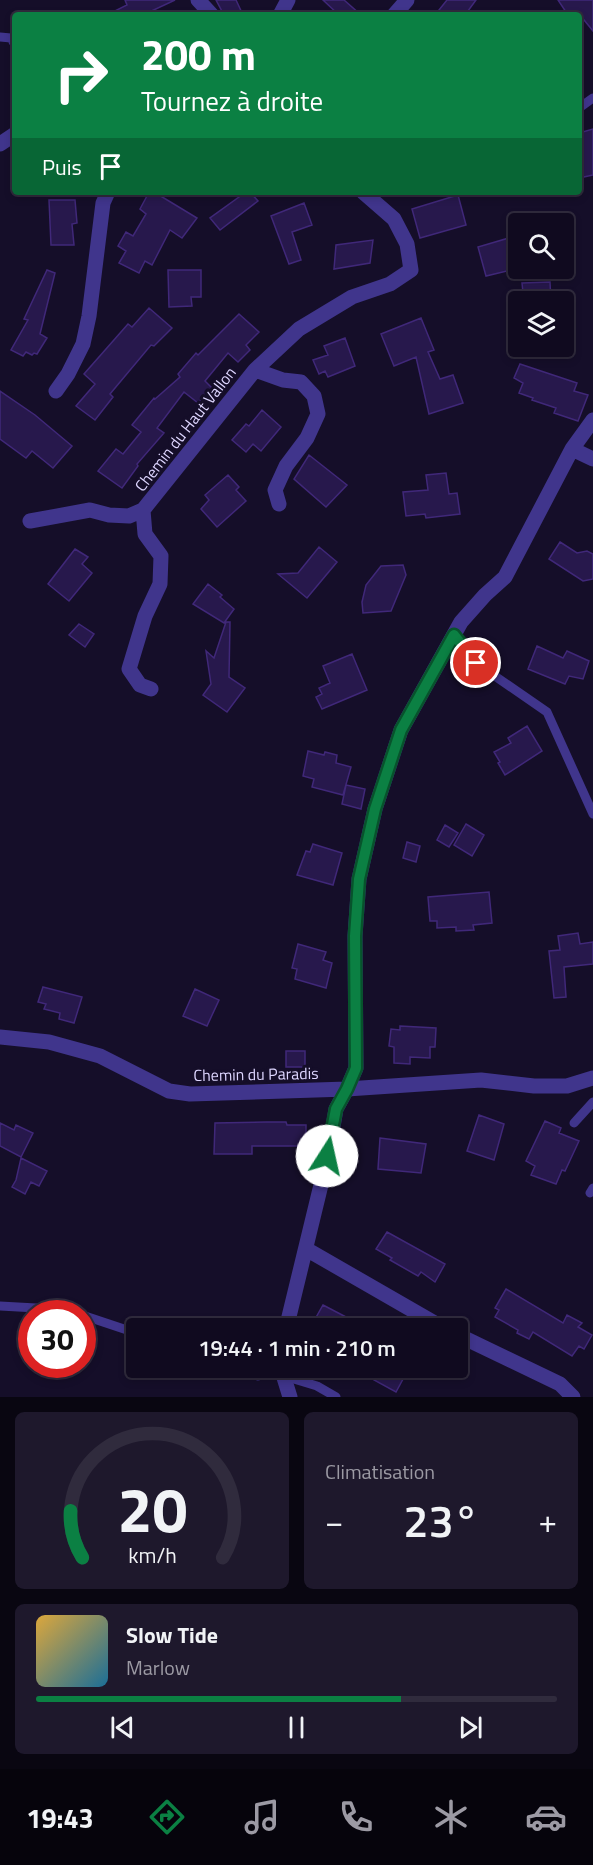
<!DOCTYPE html>
<html lang="fr">
<head>
<meta charset="utf-8">
<style>
  :root { --surface:#100a1f; --page:#1e182c; --text:#f1f3f6; --muted:#9c9aa4; --line:#302b3d; --accent:#0b8043 }
  body { margin:0; font-family:"Titillium Web",sans-serif; background:var(--page); color:var(--text); height:100vh; display:flex; flex-direction:column; font-size:22px; white-space:nowrap }
  * { box-sizing:border-box; margin:0 }
  p { font-size:20px; color:var(--muted) }
  .icon { flex:none; width:33px; height:33px; fill:none; stroke:currentColor; stroke-width:2; stroke-linecap:round; stroke-linejoin:round }
  .map { position:relative; height:1397px; overflow:hidden }
  .drawer { display:flex; flex-direction:column; gap:15px; padding:15px; background:#090611; flex:1 }
  .drawer>* { flex:none }
  .banner { position:absolute; left:12px; top:12px; width:570px; height:183px; border-radius:6px; box-shadow:0 3px 9px #0003,0 0 0 2px var(--line); background:#0b8043; color:#fff; overflow:hidden }
  .tools { position:absolute; left:508px; top:213px; display:grid; gap:12px }
  .tools a { display:grid; place-items:center; width:66px; height:66px; border-radius:6px; background:var(--surface); box-shadow:0 3px 9px #0003,0 0 0 2px var(--line); font-size:30px }
  .speed { position:absolute; left:18px; top:1300px; display:flex; gap:12px; font-size:30px; font-weight:700; text-align:center }
  .speed>* { display:grid; place-content:center; width:78px; height:78px; border-radius:50%; background:var(--surface); box-shadow:0 3px 9px #0003,0 0 0 2px var(--line); line-height:1 }
  .speed .limit { border:9px solid #d22; background:#fff; color:#111 }
  .pin { position:absolute; display:grid; place-items:center; width:51px; height:51px; color:#fff; margin:-26px; border:3px solid #fff; border-radius:50%; box-shadow:0 2px 6px #0007 }
  .me { position:absolute; width:66px; margin:-33px; rotate:10deg; stroke-linejoin:round; filter:drop-shadow(0 0 4px #0008) }
  .turn { display:flex; align-items:center; gap:21px; height:126px; padding:0 30px; font-size:27px }
  .turn .icon { width:78px; height:78px; stroke-width:2.5 }
  .turn b { display:block; font-size:42px; line-height:51px }
  .then { display:flex; align-items:center; height:57px; padding:0 30px; background:#0003; gap:12px; font-size:22px }
  .big { font-size:45px; font-weight:600; line-height:1.1 }
  .drawer .tile { flex:1; display:flex; flex-direction:column; justify-content:center; gap:9px; min-width:0; padding:0 21px; border-radius:9px; background:var(--page) }
  .drawer .dial { align-items:center; gap:0 }
  .dial svg { height:156px; overflow:visible; fill:none; stroke:var(--line); stroke-width:7; stroke-linecap:round; text-anchor:middle }
  .dial text { fill:var(--text); stroke:none }
  .song { display:flex; align-items:center; gap:18px }
  .cover { width:72px; height:72px; border-radius:9px; background:linear-gradient(135deg,hsl(40 70% 55%),hsl(200 70% 35%)) }
  .played { height:6px; border-radius:3px; background:linear-gradient(90deg,var(--accent) 70%,var(--line) 70%) }
  .keys { display:flex; justify-content:space-around; direction:ltr }
  .heat { display:flex; justify-content:space-between; align-items:center; font-size:33px; direction:ltr }
  .drawer .tiles { flex:1; display:grid; gap:15px; grid-template-columns:1fr 1fr }
  .tile:last-child { grid-column:span 2 }
  .trip { position:absolute; left:126px; top:1318px; width:342px; height:60px; border-radius:6px; background:var(--surface); box-shadow:0 3px 9px #0003,0 0 0 2px var(--line); font-weight:600; line-height:60px; text-align:center }
  .menu { display:flex; height:96px; justify-content:space-around; align-items:center; background:#06040c; color:var(--muted) }
  .menu .icon { width:42px; height:42px }
  .menu .selected { color:var(--accent) }
  .menu b { font-size:27px; color:var(--text) }
  .map>svg:first-child { display:block }
</style>
</head>
<body>
<div class="map">
<svg width="593" height="1397" viewBox="0 0 593 1397">
  <rect width="100%" height="100%" fill="#150e29"/>
  <path fill="#27184c" stroke="#402879" stroke-width="1.5" d="M125 0H175L143 15H107L127 5Z
    M216 0H236L243 15H224Z
    M323 0H344L361 15H339Z
    M447 0H476L465 15H435Z
    M558 0H593V31L580 15H568Z
    M593 129V175L579 178V133Z
    M154 192 197 218 182 238 170 230 152 265 145 261 139 273 119 263 126 251 118 246 126 232 133 236 146 214 140 209 148 194 152 195Z
    M246 192H250L258 201 220 230 210 218Z
    M458 195 466 225 420 238 412 209Z
    M49 200H75L77 223 72 224 74 245H51Z
    M304 203 312 225 292 232 301 260 289 264 271 216Z
    M519 235V268L486 276 478 247Z
    M373 240 370 263 334 269 336 245Z
    M47 270 55 273 40 334 47 338 37 354 34 353 32 355 26 352 23 356 11 350 28 320 24 319Z
    M168 270H201V297H191L192 306 169 307Z
    M550 282 551 302H524L522 283Z
    M149 308 172 328 154 346 151 345 110 394 113 397 95 420 76 406 95 384 84 374 128 324 132 327Z
    M239 314 259 332 246 345 250 350 238 362 228 353 205 381 212 388 198 403 184 392 157 428 164 433 137 464 138 466 122 488 98 471 116 449 123 454 141 432 132 425 154 398 155 399 180 377 178 374 196 353 198 355Z
    M421 318 434 350 428 352 440 379 453 375 463 403 429 414 416 357 394 366 381 334Z
    M345 338 355 366 328 377 325 371 319 374 313 360 328 355 324 346Z
    M520 364 577 383 574 391 588 395 578 421 554 413 556 408 532 400 533 398 519 393 523 383 514 378Z
    M0 391 35 415 72 446 53 468 32 451 26 458 0 439Z
    M262 410 281 427 261 451 253 444 246 452 232 440 246 424 249 426Z
    M309 455 347 485 326 507 294 479Z
    M446 473 449 494 457 493 460 514 426 518 425 514 406 516 403 492 428 490 426 475Z
    M228 475 239 487 236 490 246 501 217 527 201 509 209 500 205 495Z
    M560 542 577 553 587 551 593 554V579L583 581 549 559Z
    M319 547 337 562 307 598 278 574 298 573Z
    M75 549 88 557 82 564 92 573 69 601 48 584Z
    M403 565 406 575 391 611 363 613 362 602 366 585 381 566Z
    M208 584 222 595 220 597 234 609 224 623 193 604Z
    M226 622H230L229 677 245 688 227 712 203 695 211 684 206 651 214 658Z
    M79 624 94 634 85 647 69 635Z
    M537 646 563 658 567 651 589 661 583 679 569 676 565 684 528 669Z
    M352 654 367 690 322 709 316 697 322 694 319 688 330 683 323 666Z
    M527 726 542 751 505 775 498 763 500 762 494 752 511 743 508 738Z
    M308 751 324 755 325 752 337 755 336 763 351 767 343 795 312 787 314 779 303 776Z
    M346 785 365 789 361 809 342 804Z
    M466 824 484 835 472 856 454 845Z
    M445 825 458 833 449 847 437 840Z
    M407 842 420 846 416 862 403 858Z
    M313 844 342 853 333 885 297 875 306 851 310 852Z
    M489 892 492 923 473 925 474 930 456 931V927L437 928V921H430L428 897Z
    M578 933 580 944 593 942V964L564 967 566 997 554 998 549 951 560 950 558 936Z
    M298 944 326 952 323 960 332 963 326 988 295 979 297 969 292 968Z
    M43 987 82 997 74 1023 59 1019 60 1013 44 1009 46 1004 38 1002Z
    M195 989 219 1000 207 1026 183 1016Z
    M400 1026 436 1028 435 1047H430V1058L410 1057V1064L394 1063V1047L389 1046 391 1029 400 1030Z
    M286 1051H305V1067H286Z
    M479 1115 504 1124 494 1160 467 1151Z
    M545 1121 561 1128 559 1133 579 1141 565 1171 562 1170 556 1184 531 1175 535 1166 526 1161Z
    M266 1122H286L287 1125H306V1146H252V1154H214L215 1123Z
    M0 1123 14 1130 16 1125 33 1133 21 1157 0 1146Z
    M380 1138 426 1144 421 1173 378 1169Z
    M21 1158 47 1171 39 1186 31 1182 25 1194 12 1187 16 1180Z
    M387 1232 445 1264 435 1282 421 1272 418 1276 390 1260 392 1258 376 1249Z
    M506 1289 563 1323 567 1315 582 1323 578 1327 592 1335 584 1349 579 1346 572 1356 533 1332 529 1339 517 1333 518 1330 495 1317 499 1310 495 1308Z
    M323 1305 369 1329H316L319 1324 314 1321Z
    M380 1368H409L396 1392 374 1380Z"/>
  <g fill="none" stroke-linecap="round" stroke-linejoin="round">
    <path stroke="#40358c" stroke-width="9" d="M0 37 11 38 15 45
      M579 108 593 98
      M454 635 476 663 547 712 593 814
      M574 1123 593 1102
      M590 1193 593 1188
      M0 1306 36 1308 78 1314
      M82 1315 136 1333
      M234 1368 258 1376 267 1368
      M284 1376 317 1386 336 1397"/>
    <path stroke="#40358c" stroke-width="15" d="M198 0 212 15
      M280 15 288 0
      M394 15 407 0
      M0 144 15 134
      M255 370 283 380 301 382 314 396 318 414 307 438 286 466 275 490 279 504
      M56 391 68 374 83 344 89 316 103 203 108 192
      M572 449 593 459
      M30 521 90 510 109 515 129 516 143 510
      M151 689 140 685 129 669 145 616 160 584 161 556 145 534 143 510 255 370 299 329 352 297 390 284 411 270 407 244 394 219 363 192
      M0 1037 49 1042 100 1056 169 1091 190 1094 347 1089 481 1080 534 1086H567L593 1078
      M306 1249 445 1329
      M286 1329 328 1156 336 1109 347 1089 356 1068 355 936 359 879 375 809 401 730 461 622 485 595 505 577 572 449 593 420
      M458 1335 560 1384 573 1397
      M281 1368 290 1397"/>
  </g>
  <g fill="none" stroke-linecap="round" stroke-linejoin="round">
    <g stroke="#07532c" stroke-width="15">
      <path id="route" d="M327 1156 336 1109 347 1089 356 1068 355 936 359 879 375 809 401 730 454 635 476 663"/>
    </g>
    <use href="#route" stroke="#0b8043" stroke-width="10"/>
  </g>
  <g text-anchor="middle" stroke-width="6" stroke-linejoin="round" paint-order="stroke">
    <g font-size="16" fill="#ded6ff" stroke="#150e29">
      <text transform="translate(185 429) rotate(-52)" y="6">Chemin du Haut Vallon</text>
      <text transform="translate(256 1074) rotate(-1)" y="6">Chemin du Paradis</text>
    </g>
  </g>
</svg>
<div class="tools">
<a><svg class="icon" aria-label="search" viewBox="0 0 24 24"><circle cx="10" cy="10" r="6"/><path d="M15 15l6 6"/></svg></a>
<a><svg class="icon" aria-label="layers" viewBox="0 0 24 24"><path d="M12 4l9 5-9 5-9-5zM3 14l9 5 9-5"/></svg></a>
</div>
<div class="speed"><div class="limit">30</div></div>
<div class="pin" style="left:476px;top:663px;background:#d93025"><svg class="icon" aria-label="arrive" viewBox="0 0 24 24"><path d="M6 21V4h12l-3 4 3 4H6"/></svg></div>
<svg class="me" style="left:327px;top:1156px" viewBox="-20 -20 40 40"><circle r="19" fill="#fff"/><path d="M0-13L10 11 0 6-10 11z" fill="#0b8043"/></svg>
<div class="trip">19:44 · 1 min · 210 m</div>
<div class="banner">
<div class="turn"><svg class="icon" aria-label="right" viewBox="0 0 24 24"><path d="M7 20v-9h11M14 6l5 5-5 5"/></svg><div><b>200 m</b>Tournez à droite</div></div>
<div class="then">Puis<svg class="icon" aria-label="arrive" viewBox="0 0 24 24"><path d="M6 21V4h12l-3 4 3 4H6"/></svg></div>
</div>
</div>
<section class="drawer">
<div class="tiles">
<div class="tile dial"><svg viewBox="0 0 100 80">
<path d="M14 69A42 42 0 1 1 86 69"/>
<path d="M14 69A42 42 0 0 1 8 45" stroke="#0b8043"/>
<text x="50" y="56" font-size="32" font-weight="700">20</text>
<text x="50" y="72" font-size="11">km/h</text>
</svg></div>
<div class="tile"><p>Climatisation</p>
<div class="heat"><a>−</a><b class="big">23°</b><a>+</a></div>
</div>
<div class="tile">
<div class="song"><i class="cover"></i><div><b>Slow Tide</b><p>Marlow</p></div></div>
<div class="played"></div>
<div class="keys"><svg class="icon" aria-label="previous" viewBox="0 0 24 24"><path d="M18 5L8 12l10 7zM5 5v14"/></svg><svg class="icon" aria-label="pause" viewBox="0 0 24 24"><path d="M8 5v14M16 5v14"/></svg><svg class="icon" aria-label="next" viewBox="0 0 24 24"><path d="M6 5l10 7-10 7zM19 5v14"/></svg></div>
</div>
</div>
</section>
<nav class="menu">
<b>19:43</b>
<svg class="icon selected" aria-label="directions" viewBox="0 0 24 24"><path d="M12 3l9 9-9 9-9-9zM9 14v-3h6M13 9l2 2-2 2"/></svg>
<svg class="icon" aria-label="music" viewBox="0 0 24 24"><path d="M9 18V5l10-2v13"/><circle cx="6" cy="18" r="3"/><circle cx="16" cy="16" r="3"/></svg>
<svg class="icon" aria-label="phone" viewBox="0 0 24 24"><path d="M5 4h4l2 5-3 2q2 4 5 5l2-3 5 2v4C11 20 4 13 5 4z"/></svg>
<svg class="icon" aria-label="climate" viewBox="0 0 24 24"><path d="M12 3v18M4 7l16 10M4 17L20 7"/></svg>
<svg class="icon" aria-label="car" viewBox="0 0 24 24"><path d="M5 17H2v-5l4-1 3-4h7l3 4 3 1v5h-3M9 17h6M6 11h13"/><circle cx="7" cy="17" r="2"/><circle cx="17" cy="17" r="2"/></svg>
</nav>
</body>
</html>
